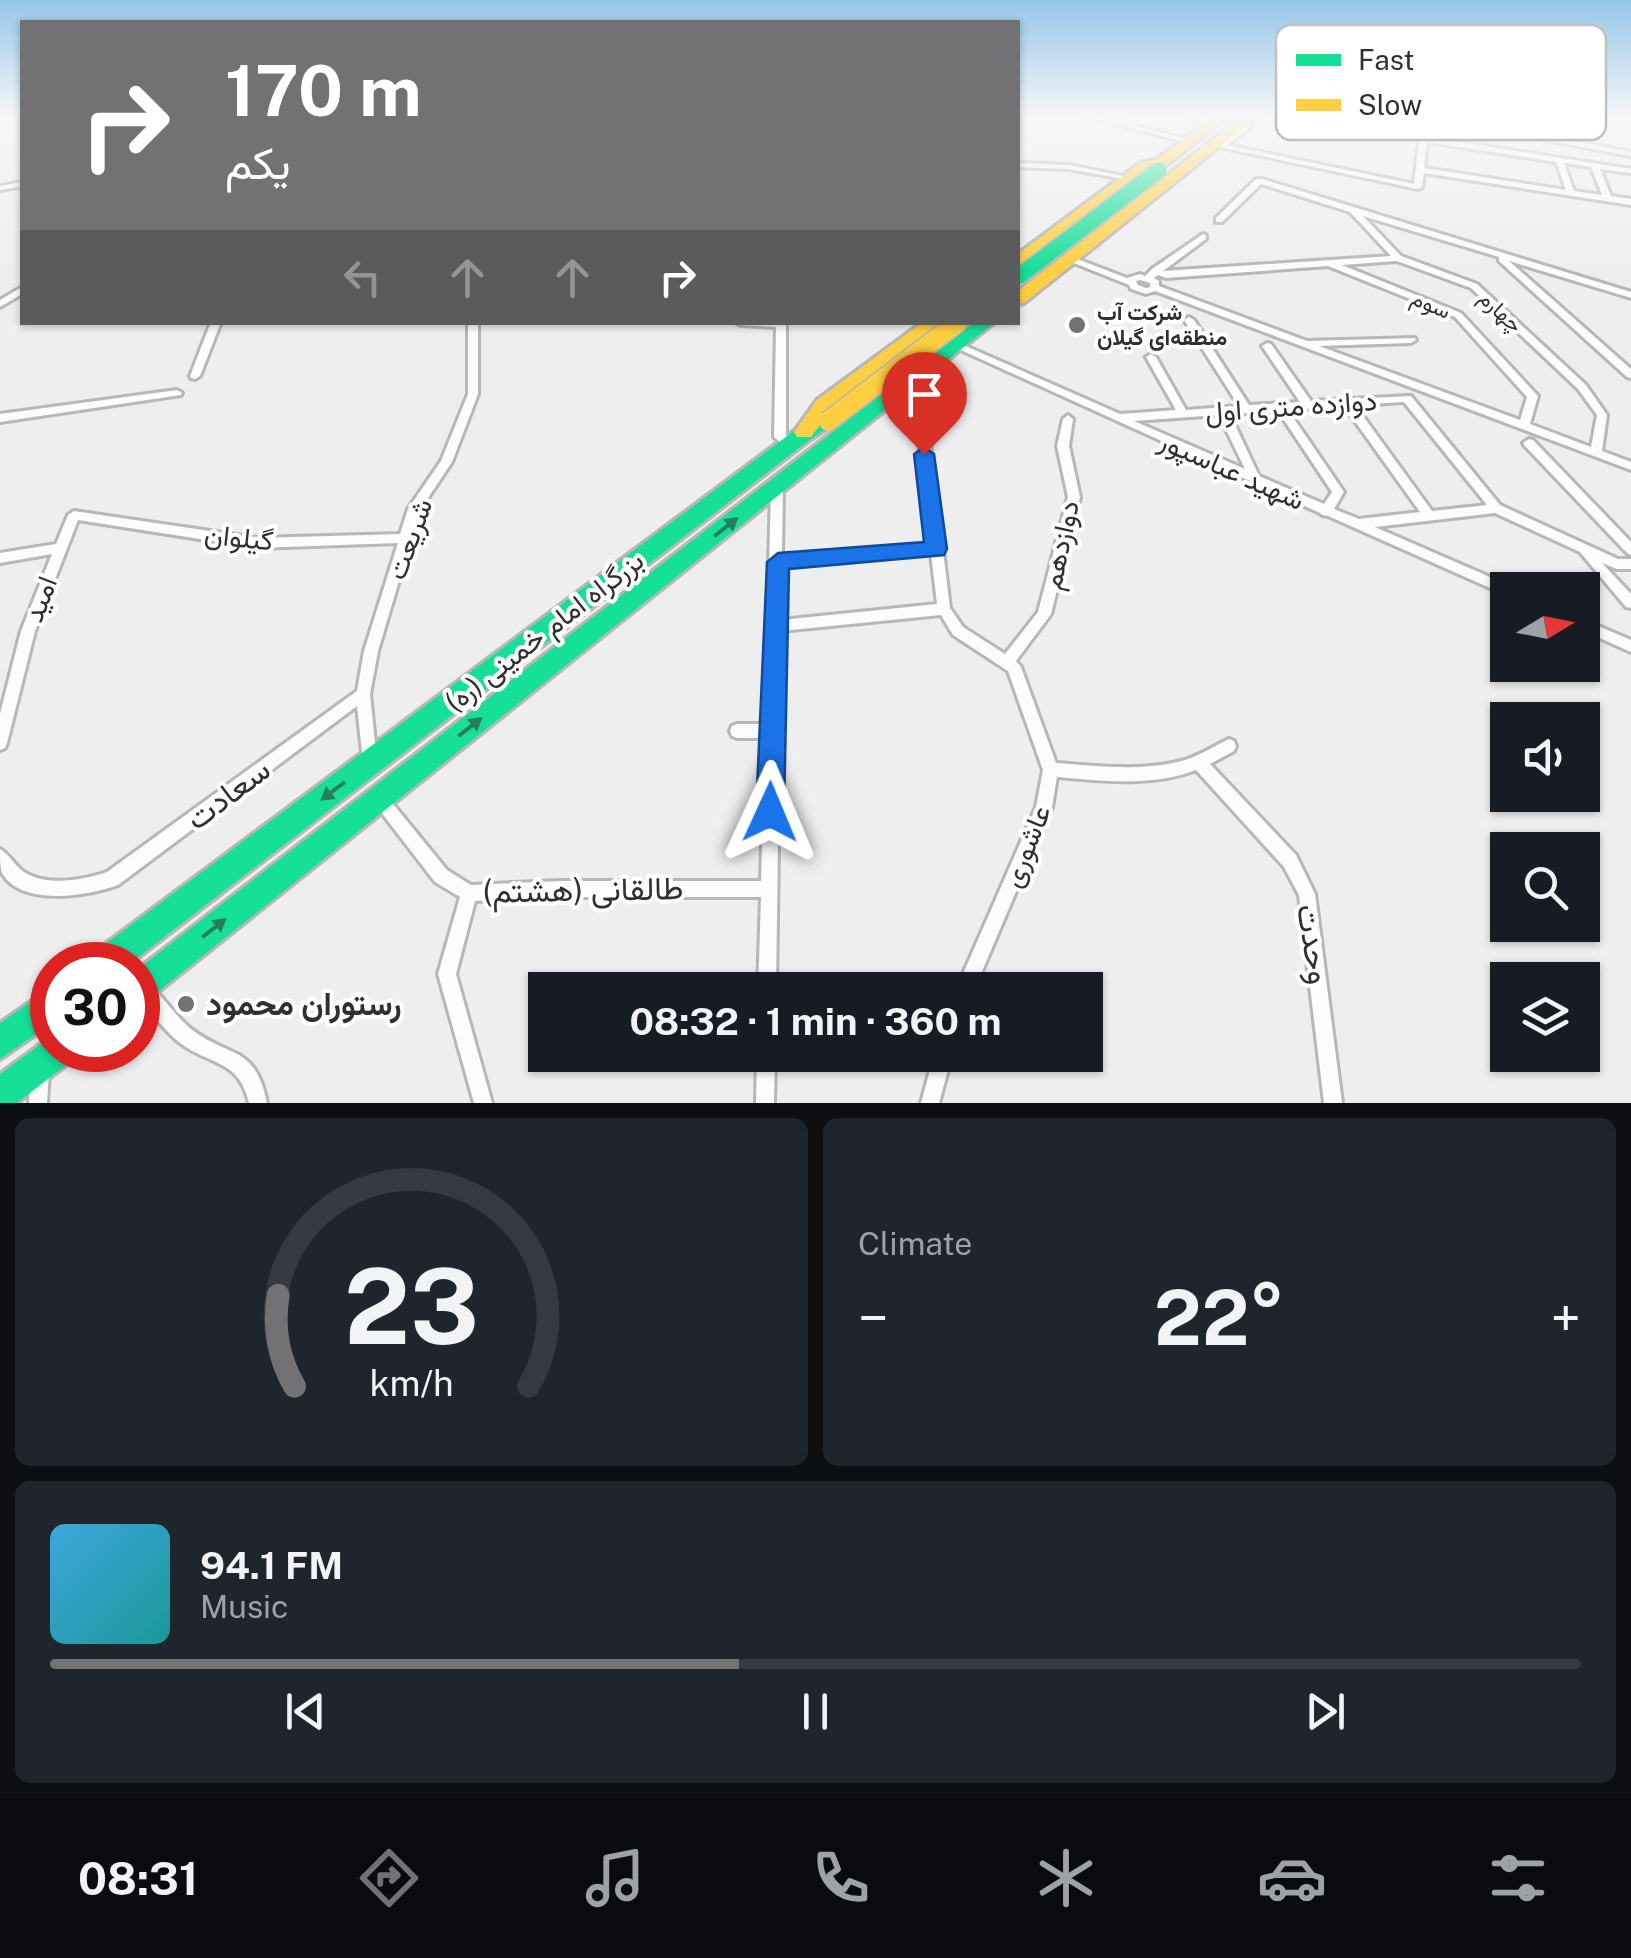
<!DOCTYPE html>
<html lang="en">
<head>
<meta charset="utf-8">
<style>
  :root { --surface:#171b24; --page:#20242c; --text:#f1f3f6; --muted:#9ea1a6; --line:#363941; --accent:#727274 }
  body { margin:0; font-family:"Public Sans",Vazirmatn,sans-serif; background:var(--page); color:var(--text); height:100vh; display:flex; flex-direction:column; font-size:38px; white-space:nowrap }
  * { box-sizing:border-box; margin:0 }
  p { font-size:32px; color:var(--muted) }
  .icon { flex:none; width:55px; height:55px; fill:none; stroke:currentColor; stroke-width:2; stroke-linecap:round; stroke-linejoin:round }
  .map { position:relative; height:1103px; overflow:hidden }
  .panel { display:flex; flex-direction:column; gap:15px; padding:15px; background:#0d0f14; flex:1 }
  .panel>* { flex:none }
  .guide { position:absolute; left:20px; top:20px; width:1000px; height:305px; border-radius:0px; box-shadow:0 2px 8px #0004; background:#727274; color:#fff; overflow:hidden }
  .needle { width:65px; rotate:80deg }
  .fabs { position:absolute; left:1490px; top:572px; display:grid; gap:20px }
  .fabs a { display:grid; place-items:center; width:110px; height:110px; border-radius:0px; background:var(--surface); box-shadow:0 2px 8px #0004; font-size:50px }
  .speed { position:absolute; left:30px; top:942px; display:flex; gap:20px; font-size:50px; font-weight:700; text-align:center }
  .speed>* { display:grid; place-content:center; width:130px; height:130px; border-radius:50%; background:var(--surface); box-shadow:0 2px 8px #0004; line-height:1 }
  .speed .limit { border:15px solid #d22; background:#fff; color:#111 }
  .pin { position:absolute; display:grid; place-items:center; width:85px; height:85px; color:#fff; margin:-102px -42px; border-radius:50% 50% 50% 0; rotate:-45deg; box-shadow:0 0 10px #0007 }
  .pin .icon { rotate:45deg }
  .me { position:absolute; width:110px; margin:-55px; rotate:1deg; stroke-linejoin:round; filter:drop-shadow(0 0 8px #0008) }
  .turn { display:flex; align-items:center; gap:35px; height:210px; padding:0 40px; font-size:45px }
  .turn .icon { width:130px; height:130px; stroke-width:2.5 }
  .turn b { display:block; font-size:70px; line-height:85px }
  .lanes { display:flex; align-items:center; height:95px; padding:0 40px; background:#0003; justify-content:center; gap:50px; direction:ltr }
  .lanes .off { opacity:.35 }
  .big { font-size:75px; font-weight:700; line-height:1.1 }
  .panel .card { flex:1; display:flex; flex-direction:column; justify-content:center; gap:15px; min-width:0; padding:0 35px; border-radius:15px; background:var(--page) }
  .panel .dial { align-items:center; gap:0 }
  .dial svg { height:260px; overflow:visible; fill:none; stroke:var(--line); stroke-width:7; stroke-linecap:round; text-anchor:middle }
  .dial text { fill:var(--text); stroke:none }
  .song { display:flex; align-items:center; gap:30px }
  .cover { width:120px; height:120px; border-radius:15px; background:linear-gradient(135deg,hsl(200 70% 55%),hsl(180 70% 35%)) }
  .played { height:10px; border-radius:5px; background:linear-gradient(90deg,var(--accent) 45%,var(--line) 45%) }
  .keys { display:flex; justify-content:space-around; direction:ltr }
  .heat { display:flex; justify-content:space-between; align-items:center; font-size:55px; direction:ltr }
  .panel .tiles { flex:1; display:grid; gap:15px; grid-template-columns:1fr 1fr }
  .card:last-child { grid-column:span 2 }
  .trip { position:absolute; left:528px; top:972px; width:575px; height:100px; border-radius:0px; background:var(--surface); box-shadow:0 2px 8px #0004; font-weight:700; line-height:100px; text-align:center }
  .tabs { display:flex; height:160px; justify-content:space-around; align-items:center; background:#090b0e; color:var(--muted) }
  .tabs .icon { width:70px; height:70px }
  .tabs .selected { color:var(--accent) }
  .tabs b { font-size:45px; color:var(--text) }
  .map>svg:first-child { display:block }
</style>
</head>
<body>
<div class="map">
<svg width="1631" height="1103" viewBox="0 0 1631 1103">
  <rect width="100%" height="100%" fill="#eeeeef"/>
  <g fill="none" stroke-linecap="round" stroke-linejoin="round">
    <g stroke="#b7b7b7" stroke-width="6">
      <path id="street" d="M1084 116H1096L1194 141 1190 143Z
        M1188 116H1202L1220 121 1216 123Z
        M1411 116H1419L1426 137 1631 169V173L1600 169 1611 196 1631 199V205L1424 173 1422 187 1418 189 1210 145 1214 143 1220 144 1247 124H1250V128L1227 145 1414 184 1419 140ZM1427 142 1556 162 1566 190 1424 168ZM1564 163 1591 167 1602 195 1574 191Z
        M1444 116H1455L1483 124 1631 152V156L1482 128Z
        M1018 163 1069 165 1133 178 1129 180 1069 169 1018 167Z
        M1256 179H1262L1631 292V298L1509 261 1631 369V378L1627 377 1499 261V257L1363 216 1401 256 1477 284 1586 385 1607 415 1602 451 1631 462V470L1155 291 1146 294 1131 289 1129 285 1064 259 1072 257 1127 278 1140 274 1145 276 1152 269 1203 234 1206 235V239L1163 271 1391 256 1350 212 1261 184 1222 222H1216V218ZM1397 261 1471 288 1578 389 1597 415 1591 447 1530 424 1538 396 1461 313 1342 265ZM1328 266 1455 317 1527 397 1520 420 1319 346 1411 343 1416 340 1415 338 1307 341 1159 286V281L1154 278 1158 275 1166 278ZM1140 280 1150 283V287L1146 288 1138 285 1136 281Z
        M22 182V186L0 190V186Z
        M22 287V294L0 307V300Z
        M1189 317 1194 320 1249 405 1300 402 1262 346 1267 343 1271 344 1311 401 1411 396 1500 505 1618 559H1631V569H1617L1602 563 1631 594V608L1626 607 1580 552 1495 513 1375 527 1513 587 1514 590H1508V596L1328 516 1322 515 1320 513 1258 485 1252 484 1250 481 952 346 957 343 961 344 1120 414 1176 410 1146 357 1151 354 1156 357 1186 410 1239 406 1184 320ZM1404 402 1487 505 1432 511 1355 405ZM1344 406 1420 512 1359 519 1334 509 1344 492 1288 410ZM1278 411 1332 492 1324 504 1259 476 1230 414ZM1219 415 1245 469 1134 421Z
        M211 322H221L200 376 195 379 191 378 190 376Z
        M468 322H478V394L452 462 420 510 378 651 370 694 377 762 375 767 370 769 365 767 363 762 357 706 118 885C89 896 21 907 2 873 0 867 0 857 0 849 10 855 14 865 24 872 47 887 83 880 107 872L357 691 364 651 398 543 257 548 78 520 35 631 7 743 5 748 0 750V714L21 631 52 554 0 563V553L56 544 68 515 74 511 257 538 400 534 408 509 441 461 468 394Z
        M735 322H786V435L796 444 794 447H786L774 437 776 327 740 325Z
        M917 374 922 377 950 608 963 627 1005 654 1038 612 1068 497 1057 446 1063 419 1068 415 1073 419 1069 446 1080 497 1051 614 1016 661 1021 667 1056 763C1099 766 1143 772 1185 760 1201 755 1214 746 1229 739L1234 741 1236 746 1234 751 1210 764 1296 855 1315 894 1342 1103H1324L1299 895 1284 867 1196 770C1152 787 1103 781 1057 777L1052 807 974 990H956L1036 807 1043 770 1008 671 953 635 941 615 781 631 776 990H758L761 897H561L475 901 456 974 492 1103H474L438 974 460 897 435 882 374 803 371 798 374 793 379 791 384 793 447 870 471 885 561 881H761L765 738H737L732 736 730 731 732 726 737 724H765L771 487 777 483 783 487 782 556 930 545 912 377ZM931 554 937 604 781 620 782 566Z
        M177 390 182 393 181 395 0 422V414Z
        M1529 439 1533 440 1631 542V555L1627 553 1525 446 1523 443Z
        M1582 619 1631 640V652L1582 630Z
        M142 978 148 981C162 997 175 1015 191 1029 230 1059 255 1044 267 1103H249C239 1059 211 1066 180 1043 163 1030 151 1011 138 995V980Z
        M757 1055H775L774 1103H756Z
        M934 1055H952L939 1103H921Z
        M40 1062 47 1064 49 1071 47 1103H29L31 1071 33 1064Z"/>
    </g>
    <g stroke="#b7b7b7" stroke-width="6">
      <path id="fast" d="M975 322H995L149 999 138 1004V969Z
        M828 414 835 416 838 421 808 441 128 965H87L92 954 794 431Z
        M52 987V1023L0 1059V1023Z
        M52 1036V1050H74L70 1062 17 1103H0V1074Z"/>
    </g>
    <g stroke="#b7b7b7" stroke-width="6">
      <path id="slow" d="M1215 116H1230L1167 165 1150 169 1018 266V254L1140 163 1157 159Z
        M1243 116H1258L1024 303 1018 304V291Z
        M923 322H943L831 410 811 437H797L794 432 817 400Z"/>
    </g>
    <use href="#street" fill="#fcfcfd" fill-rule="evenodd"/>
    <use href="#fast" fill="#16e098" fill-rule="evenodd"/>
    <use href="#slow" fill="#ffcf43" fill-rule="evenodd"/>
    <g stroke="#b7b7b7" stroke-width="19" stroke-linecap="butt">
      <path id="fast-bridge" d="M1018 277 1159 170"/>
    </g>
    <g stroke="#b7b7b7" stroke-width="22" stroke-linecap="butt">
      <path id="slow-bridge" d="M828 421 958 322"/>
    </g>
    <use href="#fast-bridge" stroke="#16e098" stroke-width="15"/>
    <use href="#slow-bridge" stroke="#ffcf43" stroke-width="19"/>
  </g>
  <defs><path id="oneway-solid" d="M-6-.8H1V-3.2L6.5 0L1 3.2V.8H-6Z" transform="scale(2.5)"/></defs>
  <g fill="#247f5f">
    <use href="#oneway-solid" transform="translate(726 527) rotate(-38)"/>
    <use href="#oneway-solid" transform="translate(470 727) rotate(-38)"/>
    <use href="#oneway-solid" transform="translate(333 791) rotate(143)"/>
    <use href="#oneway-solid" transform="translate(214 928) rotate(-38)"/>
  </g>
  <linearGradient id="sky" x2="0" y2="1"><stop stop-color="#94c6e8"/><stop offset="0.43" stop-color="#f7f7f8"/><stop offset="1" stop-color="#f7f7f8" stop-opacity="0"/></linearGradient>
  <rect width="1631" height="270" fill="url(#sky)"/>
  <path fill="#1a73e8" stroke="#114b97" stroke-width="2.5" d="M924 447 934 454 947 549 944 555 789 569 784 812 780 822 770 826 760 822 756 812 767 562 778 553 924 542 914 454Z"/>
  <g fill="#727274" stroke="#fff" stroke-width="4">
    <circle cx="1077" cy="325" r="10"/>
    <circle cx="186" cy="1004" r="10"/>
  </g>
  <g text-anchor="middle" stroke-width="8" stroke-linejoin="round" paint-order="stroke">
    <g font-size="22" fill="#303031" stroke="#fff">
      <text transform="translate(1431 304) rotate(23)" y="8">سوم</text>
      <text transform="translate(1501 311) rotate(43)" y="8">چهارم</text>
    </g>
    <g font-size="22" font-weight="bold" fill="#303031" stroke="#fff" text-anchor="start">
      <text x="1097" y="320">شرکت آب<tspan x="1097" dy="25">منطقه‌ای گیلان</tspan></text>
    </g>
    <g font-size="28" fill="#303031" stroke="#fff">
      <text transform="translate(1291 406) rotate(-4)" y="10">دوازده متری اول</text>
      <text transform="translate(1232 470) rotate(24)" y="10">شهید عباسپور</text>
      <text transform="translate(239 537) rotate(6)" y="10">گیلوان</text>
      <text transform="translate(409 539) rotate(-70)" y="10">شریعت</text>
      <text transform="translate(1060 545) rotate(-78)" y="10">دوازدهم</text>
      <text transform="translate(40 599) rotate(-69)" y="10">امید</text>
      <text transform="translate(544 631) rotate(-38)" y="10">بزرگراه امام خمینی (ره)</text>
      <text transform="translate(1026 846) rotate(-68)" y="10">عاشوری</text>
    </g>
    <g font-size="32" fill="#303031" stroke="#fff">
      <text transform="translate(228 794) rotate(-37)" y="11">سعادت</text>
      <text transform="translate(583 890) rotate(-1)" y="11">طالقانی (هشتم)</text>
      <text transform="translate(1314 944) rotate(81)" y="11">وحدت</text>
    </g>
    <g font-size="32" font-weight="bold" fill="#303031" stroke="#fff" text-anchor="start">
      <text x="206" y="1015">رستوران محمود</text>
    </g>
  </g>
  <rect x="1276" y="25" width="330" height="115" rx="15" fill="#fff" stroke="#c1c1c1" stroke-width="2.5"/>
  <rect x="1296" y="54" width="45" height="12" fill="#16e098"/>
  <rect x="1296" y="99" width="45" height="12" fill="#ffcf43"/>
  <g font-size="28" fill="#303031">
    <text x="1358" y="70">Fast</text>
    <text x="1358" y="115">Slow</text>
  </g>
</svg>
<div class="fabs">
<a><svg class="needle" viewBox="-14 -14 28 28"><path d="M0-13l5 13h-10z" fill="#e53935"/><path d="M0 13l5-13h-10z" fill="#9ea1a6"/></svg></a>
<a><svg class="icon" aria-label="sound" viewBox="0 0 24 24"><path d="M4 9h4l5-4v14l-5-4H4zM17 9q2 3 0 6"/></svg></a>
<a><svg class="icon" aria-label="search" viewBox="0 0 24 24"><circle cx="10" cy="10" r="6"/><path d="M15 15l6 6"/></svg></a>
<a><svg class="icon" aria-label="layers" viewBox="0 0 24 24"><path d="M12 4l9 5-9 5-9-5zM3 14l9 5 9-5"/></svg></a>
</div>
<div class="speed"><div class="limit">30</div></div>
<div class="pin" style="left:924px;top:454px;background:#d93025"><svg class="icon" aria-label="arrive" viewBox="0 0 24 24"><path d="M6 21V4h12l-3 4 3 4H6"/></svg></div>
<svg class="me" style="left:770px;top:812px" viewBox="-20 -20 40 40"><path d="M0-17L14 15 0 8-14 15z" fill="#1a73e8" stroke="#fff" stroke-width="4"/></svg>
<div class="trip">08:32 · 1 min · 360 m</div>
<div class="guide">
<div class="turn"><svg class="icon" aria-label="right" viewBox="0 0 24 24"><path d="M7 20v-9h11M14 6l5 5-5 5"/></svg><div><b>170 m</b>یکم</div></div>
<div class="lanes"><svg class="icon off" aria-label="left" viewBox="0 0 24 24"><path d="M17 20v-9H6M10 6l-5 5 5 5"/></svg><svg class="icon off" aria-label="ahead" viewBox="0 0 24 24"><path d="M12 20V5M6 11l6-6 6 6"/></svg><svg class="icon off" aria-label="ahead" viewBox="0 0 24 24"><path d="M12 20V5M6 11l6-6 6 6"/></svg><svg class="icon" aria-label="right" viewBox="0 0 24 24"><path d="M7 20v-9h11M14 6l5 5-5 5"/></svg></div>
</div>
</div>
<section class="panel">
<div class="tiles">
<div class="card dial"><svg viewBox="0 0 100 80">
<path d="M14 69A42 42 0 1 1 86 69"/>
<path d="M14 69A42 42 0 0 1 9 41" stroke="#727274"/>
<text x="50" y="56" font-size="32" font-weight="700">23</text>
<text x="50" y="72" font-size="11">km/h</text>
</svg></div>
<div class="card"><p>Climate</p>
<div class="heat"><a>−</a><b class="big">22°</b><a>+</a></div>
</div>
<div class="card">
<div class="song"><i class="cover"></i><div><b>94.1 FM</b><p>Music</p></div></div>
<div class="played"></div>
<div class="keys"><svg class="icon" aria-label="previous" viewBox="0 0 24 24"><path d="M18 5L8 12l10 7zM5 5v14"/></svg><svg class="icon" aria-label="pause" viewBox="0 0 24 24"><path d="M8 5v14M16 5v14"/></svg><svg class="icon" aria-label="next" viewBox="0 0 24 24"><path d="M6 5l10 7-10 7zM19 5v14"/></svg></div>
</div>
</div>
</section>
<nav class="tabs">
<b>08:31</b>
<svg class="icon selected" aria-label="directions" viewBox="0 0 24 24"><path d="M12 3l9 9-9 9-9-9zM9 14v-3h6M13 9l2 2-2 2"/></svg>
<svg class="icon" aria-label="music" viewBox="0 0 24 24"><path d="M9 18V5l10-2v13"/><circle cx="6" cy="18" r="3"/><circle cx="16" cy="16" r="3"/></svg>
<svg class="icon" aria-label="phone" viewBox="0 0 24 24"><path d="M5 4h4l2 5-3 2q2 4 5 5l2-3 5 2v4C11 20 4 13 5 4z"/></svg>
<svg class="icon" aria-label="climate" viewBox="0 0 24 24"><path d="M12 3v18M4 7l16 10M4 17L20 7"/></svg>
<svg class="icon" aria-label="car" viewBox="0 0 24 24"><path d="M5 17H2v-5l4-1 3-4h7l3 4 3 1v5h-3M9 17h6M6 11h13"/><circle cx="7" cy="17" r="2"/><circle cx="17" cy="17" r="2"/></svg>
<svg class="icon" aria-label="filters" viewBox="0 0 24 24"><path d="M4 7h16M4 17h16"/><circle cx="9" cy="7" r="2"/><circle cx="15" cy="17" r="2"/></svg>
</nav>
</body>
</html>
